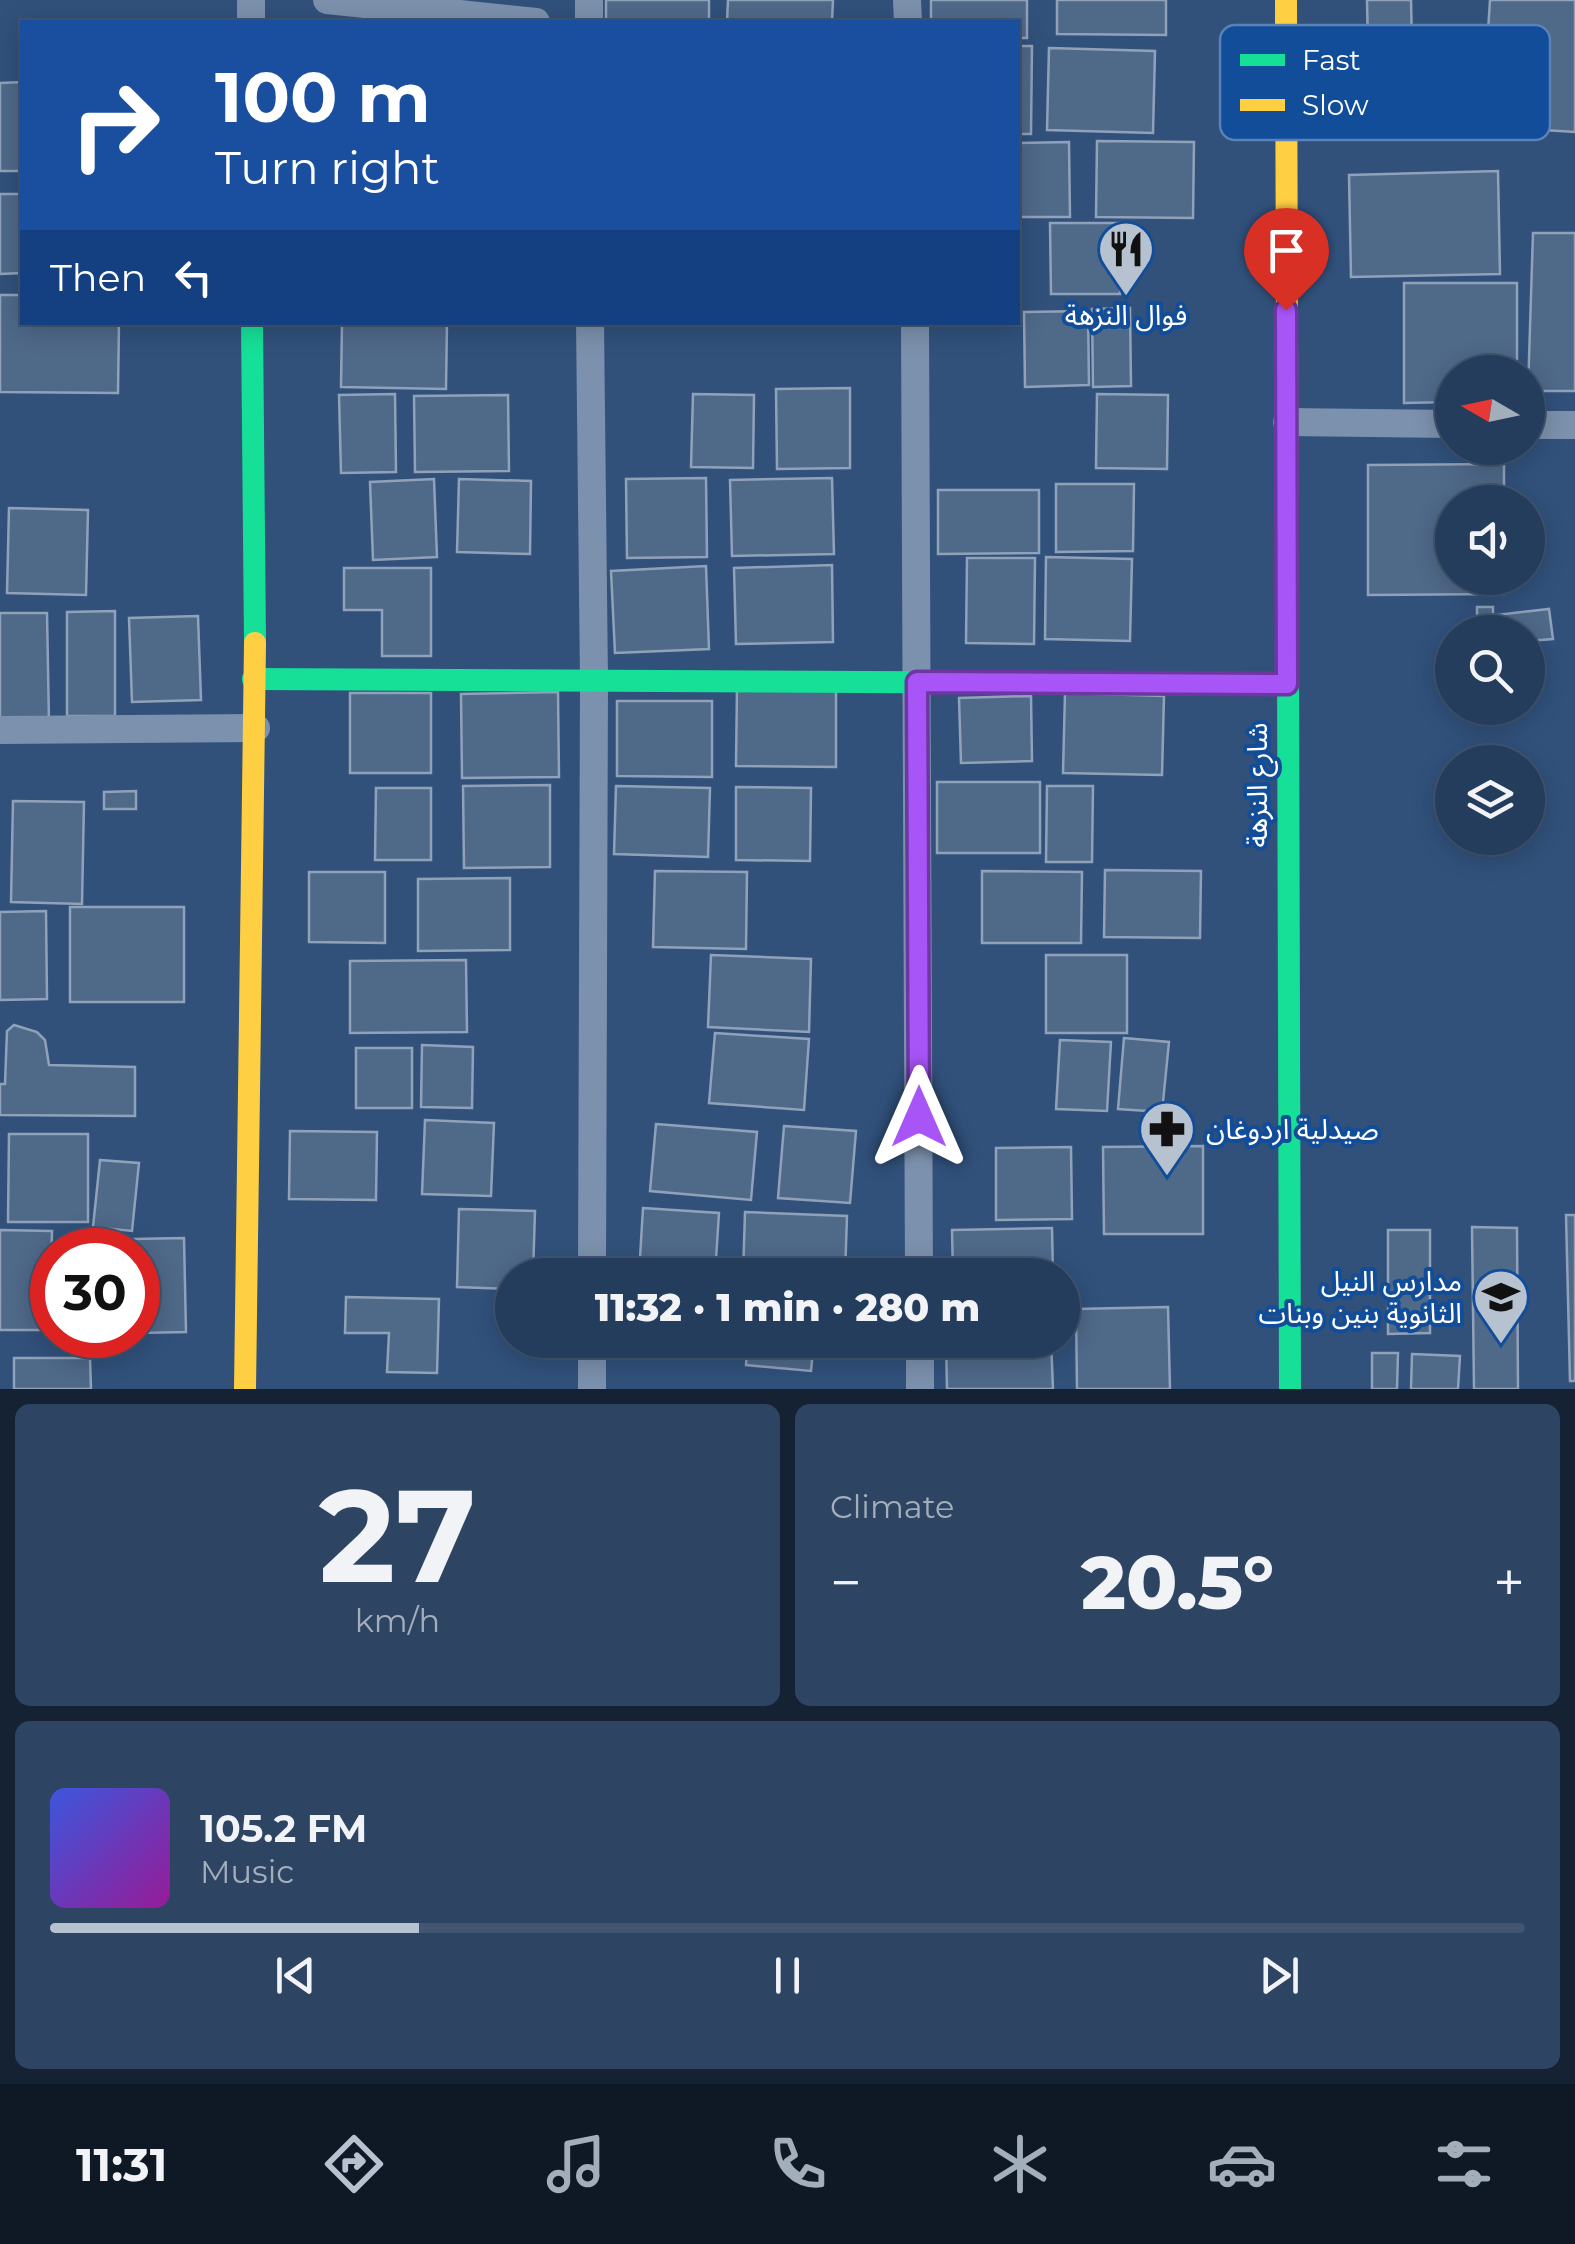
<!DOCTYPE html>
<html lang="en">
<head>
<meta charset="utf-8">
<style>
  :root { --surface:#253d5c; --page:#2d4462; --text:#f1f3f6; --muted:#a3aebb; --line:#425672; --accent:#b7c2d1 }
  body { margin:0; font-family:Montserrat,"Noto Sans Arabic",sans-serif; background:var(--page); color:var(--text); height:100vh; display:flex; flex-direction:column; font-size:38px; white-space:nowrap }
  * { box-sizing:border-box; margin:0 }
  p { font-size:32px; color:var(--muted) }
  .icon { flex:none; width:55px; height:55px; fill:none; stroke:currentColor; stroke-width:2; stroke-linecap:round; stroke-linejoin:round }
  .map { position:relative; height:1389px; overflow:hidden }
  .panel { display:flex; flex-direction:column; gap:15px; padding:15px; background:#142233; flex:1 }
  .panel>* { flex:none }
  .top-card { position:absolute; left:20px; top:20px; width:1000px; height:305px; border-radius:0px; box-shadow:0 5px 25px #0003,0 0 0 2px var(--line); background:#1a4fa0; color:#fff; overflow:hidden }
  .needle { width:65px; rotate:279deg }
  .buttons { position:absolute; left:1435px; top:355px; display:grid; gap:20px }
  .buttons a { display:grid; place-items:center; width:110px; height:110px; border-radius:50%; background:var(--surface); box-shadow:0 5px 25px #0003,0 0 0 2px var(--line); font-size:50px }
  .speed { position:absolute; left:30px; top:1228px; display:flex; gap:20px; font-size:50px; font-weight:700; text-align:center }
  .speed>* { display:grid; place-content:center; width:130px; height:130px; border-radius:50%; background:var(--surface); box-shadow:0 5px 25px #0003,0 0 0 2px var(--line); line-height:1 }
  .speed .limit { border:15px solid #d22; background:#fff; color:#111 }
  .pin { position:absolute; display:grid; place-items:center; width:85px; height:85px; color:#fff; margin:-102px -42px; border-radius:50% 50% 50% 0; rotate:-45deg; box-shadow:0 0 10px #0007 }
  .pin .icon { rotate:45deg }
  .me { position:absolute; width:110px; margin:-55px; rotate:0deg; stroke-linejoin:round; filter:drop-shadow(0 0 8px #0008) }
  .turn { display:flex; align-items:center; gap:35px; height:210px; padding:0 30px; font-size:45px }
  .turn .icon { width:130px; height:130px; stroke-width:2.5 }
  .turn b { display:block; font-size:70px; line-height:85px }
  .then { display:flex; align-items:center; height:95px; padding:0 30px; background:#0003; gap:20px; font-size:38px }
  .big { font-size:75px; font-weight:800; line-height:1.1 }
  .panel .card { flex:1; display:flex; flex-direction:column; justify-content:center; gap:15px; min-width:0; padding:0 35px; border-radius:15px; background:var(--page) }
  .panel .dial { align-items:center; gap:0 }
  .dial b { font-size:130px; line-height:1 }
  .song { display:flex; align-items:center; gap:30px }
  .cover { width:120px; height:120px; border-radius:15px; background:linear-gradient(135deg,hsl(230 70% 55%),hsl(300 70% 35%)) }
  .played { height:10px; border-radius:5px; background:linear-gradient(90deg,var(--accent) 25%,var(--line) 25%) }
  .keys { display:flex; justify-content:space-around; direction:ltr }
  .heat { display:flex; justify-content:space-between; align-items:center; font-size:55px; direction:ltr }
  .panel .tiles { flex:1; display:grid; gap:15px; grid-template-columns:1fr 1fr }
  .card:last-child { grid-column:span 2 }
  .trip { position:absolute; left:495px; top:1258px; width:585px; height:100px; border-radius:50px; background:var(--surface); box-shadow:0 5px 25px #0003,0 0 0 2px var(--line); font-weight:800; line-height:100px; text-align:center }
  .tab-bar { display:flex; height:160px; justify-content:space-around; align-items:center; background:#0f1825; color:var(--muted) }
  .tab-bar .icon { width:70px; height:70px }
  .tab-bar .on { color:var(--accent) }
  .tab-bar b { font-size:45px; color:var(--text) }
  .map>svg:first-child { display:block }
</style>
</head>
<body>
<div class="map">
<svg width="1575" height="1389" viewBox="0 0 1575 1389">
  <rect width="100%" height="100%" fill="#31517b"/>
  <path fill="#4f6989" stroke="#90a2ba" stroke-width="2.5" d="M606 0H709V22H606Z
    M728 0H833L832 22H727Z
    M931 0H1027V38H1018V22H931Z
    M1057 0H1166V35L1057 34Z
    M1367 0H1411L1413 94 1369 95Z
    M1490 0H1575V132L1482 126Z
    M1018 46H1032L1031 134H1018Z
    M1049 48 1155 51 1153 133 1047 130Z
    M22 82V171H0V83Z
    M1097 141 1194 142 1193 218 1096 217Z
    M1069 142 1070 217H1018V143Z
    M1498 171 1500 274 1351 277 1349 175Z
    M0 194H22V273L0 274Z
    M1050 223H1120V294H1051Z
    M1533 233H1575V391H1528Z
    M1404 283H1517V372H1452V402L1404 403Z
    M0 295H22V322H119L118 393 0 392Z
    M1130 308 1131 386 1093 387 1092 309Z
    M1088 311 1089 385 1025 387 1024 312Z
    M342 322H447L446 389 341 387Z
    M850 388V468L777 469 776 389Z
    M395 394 396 472 341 473 339 395Z
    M693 394 754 395 753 468 691 467Z
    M1097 394 1168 395 1167 469 1096 468Z
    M508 395 509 471 415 472 414 396Z
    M1504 464V502H1452V578H1504V594L1368 595V465Z
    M706 478 707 557 627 558 626 479Z
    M832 478 834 554 732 556 730 480Z
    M434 479 437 557 373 560 370 482Z
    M459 479 531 481 530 554 457 552Z
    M1056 484H1134L1133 551 1056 552Z
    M938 490H1039V553L938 554Z
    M9 508 88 510 86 595 7 593Z
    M1046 557 1132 559 1130 641 1045 639Z
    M967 558H1035L1034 644 966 643Z
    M832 565 833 642 736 644 734 568Z
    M706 566 709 649 615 653 611 571Z
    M344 568H431V656H382V610H344Z
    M1477 607H1493V632H1477Z
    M1549 609 1553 639 1528 641V632H1498L1496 615Z
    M115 611V716H67V612Z
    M0 613H47L49 723 0 724Z
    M198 616 201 700 132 702 129 618Z
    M737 687H836V767L736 766Z
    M558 692 559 777 462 778 461 694Z
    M350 693H431V773H350Z
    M1065 693 1164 696 1162 775 1063 773Z
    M1031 696 1032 761 961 763 959 698Z
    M617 701H712V777L617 776Z
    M937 782H1040V853H937Z
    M550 785V867L464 868 463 786Z
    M616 786 710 788 708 857 614 854Z
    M1047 786H1093L1092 862H1046Z
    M736 787 811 788 810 861 736 860Z
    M376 788H431V860H375Z
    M136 791V809H104V792Z
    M13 801 84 802 82 904 11 902Z
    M1105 870 1201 871 1200 938 1104 937Z
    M655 871 747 872 746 949 653 947Z
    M982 871 1082 872 1081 943H982Z
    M309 872H385V943L309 942Z
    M510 878V950L418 951V879Z
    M70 907H184V1002H70Z
    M46 911 47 999 0 1000V912Z
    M711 955 811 959 809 1032 708 1027Z
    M1046 955H1127V1033H1046Z
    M466 960 467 1032 350 1033V961Z
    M14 1025 37 1032 45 1040 49 1065 135 1067V1116L0 1115V1084H5L7 1031Z
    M715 1033 809 1039 804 1110 709 1103Z
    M1124 1038 1169 1042 1162 1112 1118 1109Z
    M1060 1040 1111 1042 1107 1111 1056 1109Z
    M422 1045 473 1047 472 1108 421 1107Z
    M356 1048H412V1108H356Z
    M425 1120 494 1123 491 1196 422 1194Z
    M656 1124 757 1132 751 1200 650 1191Z
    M784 1126 856 1131 850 1203 778 1198Z
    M290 1131 377 1132 376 1200 289 1199Z
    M9 1134H88V1222H8Z
    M1203 1146V1234H1104L1103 1147Z
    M1071 1147 1072 1219 996 1220V1148Z
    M100 1160 139 1163 132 1231 93 1227Z
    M643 1208 719 1213 715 1275H639Z
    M459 1209 535 1211 533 1275H512V1289L457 1287Z
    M745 1212 847 1216 845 1275H743Z
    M1566 1215H1575V1381H1570Z
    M1472 1227 1517 1228 1518 1389H1474Z
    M1052 1228 1053 1275H953L952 1230Z
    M0 1230 52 1231 50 1330H0Z
    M1388 1230H1430V1333L1388 1334Z
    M184 1238 186 1332 138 1333V1250H82V1240Z
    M346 1297 439 1299 437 1373 387 1372 389 1333H345Z
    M1168 1307 1170 1389H1077L1076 1309Z
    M748 1340H814L811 1371 746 1365Z
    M946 1340H1051L1053 1389H947Z
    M1372 1353H1398L1397 1389H1372Z
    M1412 1354 1460 1356 1458 1389H1411Z
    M14 1358H90L91 1389H14Z"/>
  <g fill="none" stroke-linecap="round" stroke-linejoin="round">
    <path stroke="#7c91ad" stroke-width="28" d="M251 0V22
      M327 0 536 22
      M589 0V22
      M907 0 908 22
      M590 322 594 681 592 1275
      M915 322 919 1275
      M1287 422 1452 424
      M1528 425H1575
      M0 730 256 728
      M920 1340V1389
      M592 1389V1340"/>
    <path stroke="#16e098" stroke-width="22" d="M252 322 255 643
      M1288 657 1290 1389
      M253 679 1287 684"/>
    <path stroke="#ffcf43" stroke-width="22" d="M1286 0 1288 657
      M245 1389 255 643"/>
  </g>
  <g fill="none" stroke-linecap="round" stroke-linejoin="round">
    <g stroke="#6d37a1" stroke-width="25">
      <path id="route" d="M919 1117 917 682 1287 684 1286 310"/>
    </g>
    <use href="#route" stroke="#a855f7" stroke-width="18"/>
  </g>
  <defs>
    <g id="restaurant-pin" transform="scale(2.875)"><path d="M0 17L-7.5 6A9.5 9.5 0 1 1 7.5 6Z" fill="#b7c2d1" stroke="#124d9a"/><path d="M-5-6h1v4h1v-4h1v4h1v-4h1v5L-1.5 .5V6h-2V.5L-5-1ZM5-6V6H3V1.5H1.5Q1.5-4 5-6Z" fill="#111"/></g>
    <g id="pharmacy-pin" transform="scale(2.875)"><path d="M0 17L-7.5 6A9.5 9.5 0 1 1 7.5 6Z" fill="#b7c2d1" stroke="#124d9a"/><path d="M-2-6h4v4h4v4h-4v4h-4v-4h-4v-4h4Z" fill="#111"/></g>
    <g id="school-pin" transform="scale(2.875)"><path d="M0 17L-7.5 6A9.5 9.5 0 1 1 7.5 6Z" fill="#b7c2d1" stroke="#124d9a"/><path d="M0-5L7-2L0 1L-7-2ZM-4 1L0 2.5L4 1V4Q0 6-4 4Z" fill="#111"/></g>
  </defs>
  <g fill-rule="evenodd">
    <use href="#restaurant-pin" x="1126" y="249"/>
    <use href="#pharmacy-pin" x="1167" y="1129"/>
    <use href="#school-pin" x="1501" y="1297"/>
  </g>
  <g text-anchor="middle" stroke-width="8" stroke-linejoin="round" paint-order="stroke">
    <g font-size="28" fill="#fff" stroke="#124d9a">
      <text x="1126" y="325">فوال النزهة</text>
      <text x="1206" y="1139" text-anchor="start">صيدلية اردوغان</text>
      <text x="1462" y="1291" text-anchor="end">مدارس النيل<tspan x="1462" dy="32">الثانوية بنين وبنات</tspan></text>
    </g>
    <g font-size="28" fill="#fff" stroke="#124d9a">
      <text transform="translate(1257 785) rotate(-90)" y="10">شارع النزهة</text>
    </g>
  </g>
  <rect x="1220" y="25" width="330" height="115" rx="15" fill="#124d9a" stroke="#5982b8" stroke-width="2.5"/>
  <rect x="1240" y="54" width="45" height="12" fill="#16e098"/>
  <rect x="1240" y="99" width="45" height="12" fill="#ffcf43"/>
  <g font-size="28" fill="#fff">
    <text x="1302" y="70">Fast</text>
    <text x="1302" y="115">Slow</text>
  </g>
</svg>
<div class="buttons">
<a><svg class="needle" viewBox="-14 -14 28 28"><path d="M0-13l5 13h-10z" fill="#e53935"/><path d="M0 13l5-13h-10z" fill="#a3aebb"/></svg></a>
<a><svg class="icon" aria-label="sound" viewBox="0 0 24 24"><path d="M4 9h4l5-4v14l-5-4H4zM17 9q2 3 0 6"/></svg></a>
<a><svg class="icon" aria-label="search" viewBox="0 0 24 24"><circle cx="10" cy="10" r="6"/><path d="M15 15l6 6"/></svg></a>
<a><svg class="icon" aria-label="layers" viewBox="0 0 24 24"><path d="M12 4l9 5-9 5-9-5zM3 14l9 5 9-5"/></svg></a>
</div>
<div class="speed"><div class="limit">30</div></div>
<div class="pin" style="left:1286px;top:310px;background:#d93025"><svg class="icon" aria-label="arrive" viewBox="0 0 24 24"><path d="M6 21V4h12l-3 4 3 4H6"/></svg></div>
<svg class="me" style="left:919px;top:1117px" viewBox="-20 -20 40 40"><path d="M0-17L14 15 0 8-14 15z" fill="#a855f7" stroke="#fff" stroke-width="4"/></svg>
<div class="trip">11:32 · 1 min · 280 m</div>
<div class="top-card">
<div class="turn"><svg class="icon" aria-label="right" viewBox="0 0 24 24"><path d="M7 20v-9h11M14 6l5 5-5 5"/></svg><div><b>100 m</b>Turn right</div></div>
<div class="then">Then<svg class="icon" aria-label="left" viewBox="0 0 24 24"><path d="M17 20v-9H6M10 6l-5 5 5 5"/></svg></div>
</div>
</div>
<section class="panel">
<div class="tiles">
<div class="card dial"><b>27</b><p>km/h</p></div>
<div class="card"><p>Climate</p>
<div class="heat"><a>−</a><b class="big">20.5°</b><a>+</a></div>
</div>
<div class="card">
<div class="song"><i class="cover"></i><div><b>105.2 FM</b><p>Music</p></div></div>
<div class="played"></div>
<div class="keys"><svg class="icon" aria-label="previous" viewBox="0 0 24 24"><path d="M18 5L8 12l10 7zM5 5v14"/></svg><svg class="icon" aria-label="pause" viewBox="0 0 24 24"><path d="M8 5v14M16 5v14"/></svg><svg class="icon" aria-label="next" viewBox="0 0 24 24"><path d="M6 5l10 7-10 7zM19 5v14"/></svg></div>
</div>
</div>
</section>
<nav class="tab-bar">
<b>11:31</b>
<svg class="icon on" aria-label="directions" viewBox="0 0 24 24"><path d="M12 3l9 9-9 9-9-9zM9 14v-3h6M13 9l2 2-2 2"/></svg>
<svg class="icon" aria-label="music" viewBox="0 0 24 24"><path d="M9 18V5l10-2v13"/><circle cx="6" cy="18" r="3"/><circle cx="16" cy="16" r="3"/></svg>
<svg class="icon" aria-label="phone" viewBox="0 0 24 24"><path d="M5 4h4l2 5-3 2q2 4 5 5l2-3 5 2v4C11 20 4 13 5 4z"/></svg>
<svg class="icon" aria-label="climate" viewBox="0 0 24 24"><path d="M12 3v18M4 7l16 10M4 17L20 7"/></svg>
<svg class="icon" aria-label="car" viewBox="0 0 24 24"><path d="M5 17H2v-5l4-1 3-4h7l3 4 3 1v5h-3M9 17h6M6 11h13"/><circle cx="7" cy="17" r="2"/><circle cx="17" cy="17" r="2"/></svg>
<svg class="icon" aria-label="filters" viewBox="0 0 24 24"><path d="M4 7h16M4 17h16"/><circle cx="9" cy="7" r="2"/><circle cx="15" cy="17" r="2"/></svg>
</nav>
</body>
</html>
